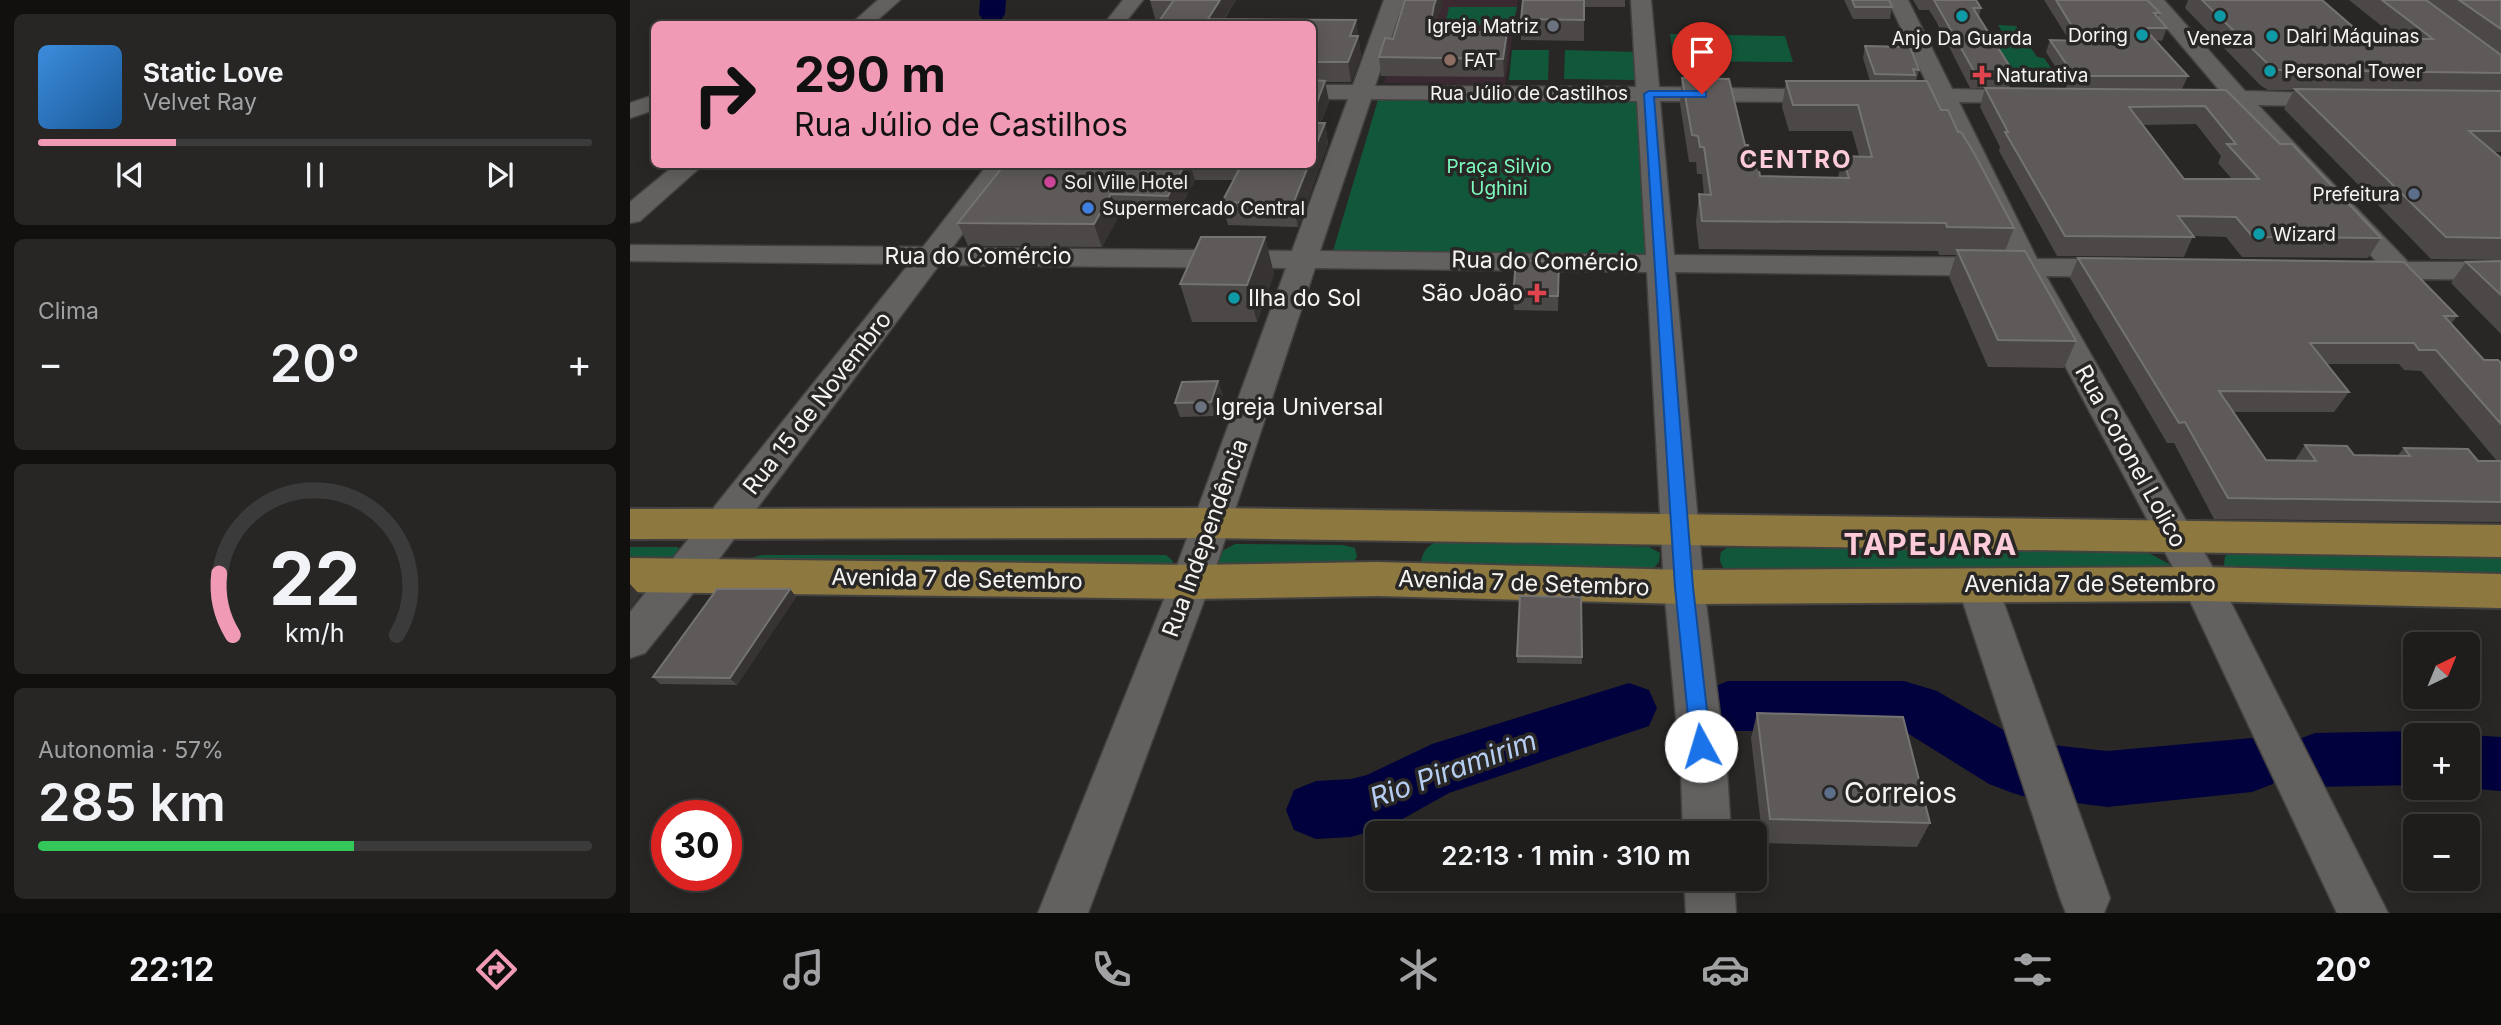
<!DOCTYPE html>
<html lang="pt">
<head>
<meta charset="utf-8">
<style>
  :root { --surface:#1f1d1c; --page:#272625; --text:#f1f3f6; --muted:#a1a2a3; --line:#3c3b3b; --accent:#f09ab5 }
  body { margin:0; font-family:Inter,sans-serif; background:var(--page); color:var(--text); height:100vh; display:flex; flex-direction:column; font-size:26px; white-space:nowrap }
  * { box-sizing:border-box; margin:0 }
  p { font-size:23px; color:var(--muted) }
  .icon { flex:none; width:38px; height:38px; fill:none; stroke:currentColor; stroke-width:2; stroke-linecap:round; stroke-linejoin:round }
  .map { position:relative; flex:1; overflow:hidden }
  .panel { display:flex; flex-direction:column; gap:14px; padding:14px; background:#11100f; width:630px }
  .panel>* { flex:none }
  .banner { position:absolute; left:21px; top:21px; width:665px; height:147px; border-radius:10px; box-shadow:0 4px 18px #0003,0 0 0 2px var(--line); background:#f09ab5; color:#111; overflow:hidden }
  .needle { width:46px; rotate:43deg }
  .tools { position:absolute; left:1773px; top:632px; display:grid; gap:14px }
  .tools a { display:grid; place-items:center; width:77px; height:77px; border-radius:10px; background:var(--surface); box-shadow:0 4px 18px #0003,0 0 0 2px var(--line); font-size:35px }
  .speed { position:absolute; left:21px; top:800px; display:flex; gap:14px; font-size:35px; font-weight:700; text-align:center }
  .speed>* { display:grid; place-content:center; width:91px; height:91px; border-radius:50%; background:var(--surface); box-shadow:0 4px 18px #0003,0 0 0 2px var(--line); line-height:1 }
  .speed .limit { border:10px solid #d22; background:#fff; color:#111 }
  .pin { position:absolute; display:grid; place-items:center; width:60px; height:60px; color:#fff; margin:-72px -30px; border-radius:50% 50% 50% 0; rotate:-45deg; box-shadow:0 0 7px #0007 }
  .pin .icon { rotate:45deg }
  .me { position:absolute; width:77px; margin:-38px; rotate:354deg; stroke-linejoin:round; filter:drop-shadow(0 0 5px #0008) }
  .turn { display:flex; align-items:center; gap:24px; height:147px; padding:0 28px; font-size:32px }
  .turn .icon { width:91px; height:91px; stroke-width:2.5 }
  .turn b { display:block; font-size:49px; line-height:60px }
  .big { font-size:52px; font-weight:600; line-height:1.1 }
  .panel .widget { flex:1; display:flex; flex-direction:column; justify-content:center; gap:10px; min-width:0; padding:0 24px; border-radius:10px; background:var(--page) }
  .panel .dial { align-items:center; gap:0 }
  .dial svg { height:182px; overflow:visible; fill:none; stroke:var(--line); stroke-width:7; stroke-linecap:round; text-anchor:middle }
  .dial text { fill:var(--text); stroke:none }
  .song { display:flex; align-items:center; gap:21px }
  .cover { width:84px; height:84px; border-radius:10px; background:linear-gradient(135deg,hsl(210 70% 55%),hsl(210 70% 35%)) }
  .played { height:7px; border-radius:4px; background:linear-gradient(90deg,var(--accent) 25%,var(--line) 25%) }
  .keys { display:flex; justify-content:space-around; direction:ltr }
  .heat { display:flex; justify-content:space-between; align-items:center; font-size:38px; direction:ltr }
  .charge { height:10px; border-radius:5px; background:linear-gradient(90deg,#34c759 57%,var(--line) 0) }
  .trip { position:absolute; left:735px; top:821px; width:402px; height:70px; border-radius:10px; background:var(--surface); box-shadow:0 4px 18px #0003,0 0 0 2px var(--line); font-weight:600; line-height:70px; text-align:center }
  .tabs { display:flex; height:112px; justify-content:space-around; align-items:center; background:#0c0c0b; color:var(--muted) }
  .tabs .icon { width:49px; height:49px }
  .tabs .selected { color:var(--accent) }
  .tabs b { font-size:32px; color:var(--text) }
  main { display:flex; flex:1; min-height:0 }
  .map>svg:first-child { display:block }
</style>
</head>
<body>
<main>
<section class="panel">
<div class="widget">
<div class="song"><i class="cover"></i><div><b>Static Love</b><p>Velvet Ray</p></div></div>
<div class="played"></div>
<div class="keys"><svg class="icon" aria-label="previous" viewBox="0 0 24 24"><path d="M18 5L8 12l10 7zM5 5v14"/></svg><svg class="icon" aria-label="pause" viewBox="0 0 24 24"><path d="M8 5v14M16 5v14"/></svg><svg class="icon" aria-label="next" viewBox="0 0 24 24"><path d="M6 5l10 7-10 7zM19 5v14"/></svg></div>
</div>
<div class="widget"><p>Clima</p>
<div class="heat"><a>−</a><b class="big">20°</b><a>+</a></div>
</div>
<div class="widget dial"><svg viewBox="0 0 100 80">
<path d="M14 69A42 42 0 1 1 86 69"/>
<path d="M14 69A42 42 0 0 1 8 42" stroke="#f09ab5"/>
<text x="50" y="56" font-size="32" font-weight="700">22</text>
<text x="50" y="72" font-size="11">km/h</text>
</svg></div>
<div class="widget"><p>Autonomia · 57%</p><b class="big">285 km</b><div class="charge"></div></div>
</section>
<div class="map">
<svg width="1871" height="913" viewBox="0 0 1871 913">
  <rect width="100%" height="100%" fill="#292725"/>
  <path fill="#3b2932" d="M779 0H888L875 85 754 83Z"/>
  <path fill="#11583b" d="M819 7H887L883 25H815Z
    M1368 25 1386 26 1407 57 1414 58 1433 85 1390 84 1365 44H1380Z
    M1040 34 1155 36 1163 62 1044 61Z
    M882 50H919L918 80H879Z
    M935 50 1005 52 1006 80 934 79Z
    M748 100 1007 102 1019 255 703 251Z
    M813 540 1019 547 1030 553 1029 562 1021 571 800 568 791 563C793 548 800 544 813 540Z
    M605 544 713 545 725 548 727 557 720 566H588L586 558 594 550Z
    M0 547H47L55 552 54 560 0 573Z
    M1097 548 1515 551 1539 564V570L1097 571C1090 565 1089 561 1091 552Z
    M1607 551 1871 552V580L1602 574 1594 565 1595 556Z
    M132 555H536L543 561 537 572 113 569 117 559Z"/>
  <g fill="none" stroke-linecap="round" stroke-linejoin="round">
    <path fill="#00013d" fill-rule="evenodd" d="M350 0H376L375 14 371 20 362 22 353 20 349 14Z
      M1098 681H1274L1307 691 1394 742 1477 751 1622 738 1643 746 1651 765 1643 784 1622 792 1477 807 1392 796 1380 792 1359 784 1274 731H1098L1078 723 1070 706 1078 689Z
      M999 683 1019 690 1027 708 1019 726 819 793 769 821 748 829 721 837 686 839 664 830 656 810 664 790 686 781 721 779 737 775 802 744Z
      M1785 731 1795 735H1785V785L1685 787 1664 779 1656 760 1664 741 1685 733Z
      M1838 735 1871 737V791L1834 788H1838Z"/>
    <g stroke="#444240" stroke-width="3">
      <path id="minor" d="M248 0H270L243 24H221Z
        M493 0H513L494 24H474Z
        M754 0H774L745 86 1006 87 1001 0H1021L1029 87 1208 90 1211 95 1208 100 1200 102 1030 101 1044 255 1379 258 1306 102 1248 100 1245 95 1248 90 1299 88 1258 0H1278L1322 89 1408 91 1411 96 1408 101 1400 103 1329 102 1407 259H1491L1501 262 1505 268 1501 274 1491 277 1416 276 1586 573 1758 913H1707L1553 586 1387 276 1045 272 1074 587 1097 772 1101 833H1053L1051 772 1034 587 1017 272 685 268 581 582 458 913H408L541 582 656 268 309 265 68 587 15 653 0 658V612L279 264 0 261V245L293 247 358 164H384L322 248 662 251 718 99H682V85H723ZM741 99 1007 101 1016 255 690 251Z
        M1513 0H1534L1615 91 1716 94 1720 99 1716 104 1708 106 1628 105 1778 262H1871V280L1793 279 1790 287C1777 290 1771 289 1762 279L1726 276 1722 270 1726 264 1746 261 1602 104 1549 102 1546 97 1549 92 1590 91Z
        M24 95V110L0 118V103Z
        M46 164H74L10 221 0 223V202Z
        M1347 568 1361 573 1367 584 1480 898 1474 913H1436L1430 898 1327 584 1333 573Z
        M1054 878H1104L1106 913H1056Z"/>
    </g>
    <g stroke="#444240" stroke-width="4">
      <path id="major" d="M580 508 1871 525V557L580 538 0 539V509Z
        M0 558 561 565 747 562 1054 570 1572 567 1871 574V608L1572 601 1054 604 747 596 561 599 0 592Z"/>
    </g>
    <use href="#minor" fill="#63615f" fill-rule="evenodd"/>
    <use href="#major" fill="#8d7840" fill-rule="evenodd"/>
  </g>
  <path fill="#4b4847" fill-rule="evenodd" d="M520 0H606L595 19 726 20 731 56 721 82H695L699 102 691 123H695L698 144 668 227 598 225 592 202 604 180H565L545 218 489 216 472 247 338 246 328 223 375 164H682V24H527L530 20 525 19Z
    M893 0H995V7H954V41L891 40V19Z
    M1214 0H1259L1262 7 1260 19H1223Z
    M1283 0H1346L1351 8 1349 17 1384 73 1379 88H1340L1306 21 1299 10H1289Z
    M1414 0H1517L1530 13 1528 18 1537 28 1532 41 1525 40 1558 76 1552 89 1436 88 1437 85 1416 52 1420 40H1439Z
    M1558 0H1692L1737 39H1768L1719 0H1871V152H1864L1871 158V260L1801 259 1654 109 1664 90H1638L1630 85 1555 8Z
    M813 4 805 23 804 32 878 50 874 77 751 76 749 57 763 39Z
    M1235 46 1289 70 1286 81 1328 132 1384 228 1375 251 1446 341 1434 368 1358 367 1319 277 1326 255H1309L1308 251 1069 249 1066 222 1069 194 1074 195 1072 174H1067L1066 162H1059L1050 104 1052 78 1115 145 1120 157 1130 176 1208 178 1212 156H1229L1222 131H1159L1152 107 1156 81H1240L1233 58Z
    M1355 88 1596 90 1650 144 1751 238 1738 258 1612 257 1596 237 1563 236 1554 257 1427 256 1369 151 1370 147 1350 107ZM1566 124 1591 156 1588 163 1602 179H1554L1513 125Z
    M635 237 644 274 627 322H562L550 284Z
    M1448 258 1827 316 1821 324 1854 360 1871 363V522L1584 519 1544 443H1537L1440 278ZM1696 364H1769L1774 370 1791 371 1867 461H1848L1774 448 1768 455H1724L1675 445 1665 460H1636L1603 412H1704L1719 392Z
    M929 261 928 311 884 310 883 296Z
    M1871 261V334L1821 283 1836 262Z
    M588 381 593 396 586 416 550 417 545 403Z
    M160 589 166 597 107 685 30 684 23 677Z
    M951 597 952 664 887 663V656Z
    M1127 713 1300 823 1287 847 1133 843 1121 738Z"/>
  <path fill="#363332" d="M590 0H606L591 24 578 19Z
    M806 0H812L813 4 805 23 801 50 799 32 804 5Z
    M726 20 731 56 721 82 718 62 720 36Z
    M877 32 878 50 874 77 873 59Z
    M695 81 699 102 684 144 682 137V116Z
    M695 123 698 144 668 227 663 204 679 164H682V155Z
    M555 164H560L565 180 545 218 538 196Z
    M481 194 489 216 472 247 464 224Z
    M635 237 644 274 627 322 617 285Z
    M588 381 593 396 586 416 581 402Z
    M0 584 10 595 0 609Z
    M160 589 166 597 107 685 100 678Z"/>
  <path fill="#5d5a59" stroke="#757272" stroke-width="2" fill-rule="evenodd" d="M520 0H590L578 19 726 20 720 36H728L718 62H682V24H527L544 0Z
    M775 0H806L804 5 799 32H877L873 59 749 57 755 38 763 39Z
    M893 0H954V20L891 19Z
    M1222 0H1259L1262 7H1225Z
    M1304 0H1346L1351 8H1343L1384 73H1345Z
    M1426 0H1517L1530 13H1524L1537 28H1514L1558 76H1441L1443 74 1420 40 1451 41Z
    M1572 0H1692L1737 39H1803L1752 0H1796L1871 55V73L1648 70 1639 65Z
    M1829 0H1871V29Z
    M1235 46 1280 47 1289 70 1283 69 1285 75 1245 74Z
    M1052 78 1099 79 1115 145H1118L1120 157 1127 158 1130 176 1219 178 1212 156 1242 157 1228 105H1163L1156 81H1297L1311 110H1318L1328 132H1331L1344 153 1384 228 1317 227 1316 223 1072 221 1069 194 1081 195 1074 147H1070L1068 136 1062 135Z
    M682 80 695 81 682 116Z
    M1355 88 1596 90 1650 144H1662L1751 238 1623 237 1606 217 1548 216 1564 237 1435 236 1375 132H1378ZM1575 106 1606 144H1597L1629 179H1554L1499 107Z
    M1665 89 1871 91V131H1839L1871 158V238L1816 237Z
    M682 123H695L682 155Z
    M375 164H555L538 196 481 194 464 224 328 223Z
    M612 164H679L663 204 592 202Z
    M571 237H635L617 285 550 284Z
    M1327 250 1395 251 1446 341 1368 340Z
    M1448 258 1774 262 1827 316H1814L1854 360H1868L1871 363V424L1806 350H1789L1784 343H1680L1719 392 1589 391 1636 460 1686 461 1675 445 1717 446 1724 455 1780 456 1774 448 1838 449 1848 461H1871V502L1598 498 1555 422 1549 423Z
    M886 261H929L928 296H883Z
    M1871 261V295L1836 262Z
    M588 381 581 402 545 403 552 382Z
    M87 589H160L100 678 23 677Z
    M890 596 951 597 952 657 887 656Z
    M1127 713 1273 717 1300 823 1140 819Z"/>
  <path fill="#1a73e8" stroke="#114b97" stroke-width="2" d="M1072 91 1076 92V97H1024L1063 587 1081 746 1078 752 1071 755 1064 752 1061 746 1045 587 1014 94 1019 91Z"/>
  <g fill="#0f9aa8" stroke="#292725" stroke-width="2.5">
    <circle cx="1332" cy="16" r="7"/>
    <circle cx="1590" cy="16" r="7"/>
    <circle cx="1512" cy="35" r="7"/>
    <circle cx="1642" cy="36" r="7"/>
    <circle cx="1640" cy="71" r="7"/>
    <circle cx="1629" cy="234" r="7"/>
    <circle cx="604" cy="298" r="7"/>
  </g>
  <g fill="#6b7280" stroke="#292725" stroke-width="2.5">
    <circle cx="923" cy="26" r="7"/>
    <circle cx="571" cy="407" r="7"/>
  </g>
  <circle fill="#8d6e63" stroke="#292725" stroke-width="2.5" cx="820" cy="60" r="7"/>
  <g fill="#e0444e" stroke="#292725" stroke-width="2.5">
    <path d="M1348.5 64.5h7v7h7v7h-7v7h-7v-7h-7v-7h7z"/>
    <path d="M903.5 282.5h7v7h7v7h-7v7h-7v-7h-7v-7h7z"/>
  </g>
  <circle fill="#d1479c" stroke="#292725" stroke-width="2.5" cx="420" cy="182" r="7"/>
  <g fill="#5c6f8a" stroke="#292725" stroke-width="2.5">
    <circle cx="1784" cy="194" r="7"/>
    <circle cx="1200" cy="793" r="7"/>
  </g>
  <circle fill="#3f7fe0" stroke="#292725" stroke-width="2.5" cx="458" cy="208" r="7"/>
  <g text-anchor="middle" stroke-width="7" stroke-linejoin="round" paint-order="stroke">
    <g font-size="19" fill="#f6f4f3" stroke="#292725" text-anchor="start">
      <text x="909" y="33" text-anchor="end">Igreja Matriz</text>
      <text x="1498" y="42" text-anchor="end">Doring</text>
      <text x="1656" y="43">Dalri Máquinas</text>
      <text x="1332" y="45" text-anchor="middle">Anjo Da Guarda</text>
      <text x="1590" y="45" text-anchor="middle">Veneza</text>
      <text x="834" y="67">FAT</text>
      <text x="1654" y="78">Personal Tower</text>
      <text x="1366" y="82">Naturativa</text>
      <text x="434" y="189">Sol Ville Hotel</text>
      <text x="1770" y="201" text-anchor="end">Prefeitura</text>
      <text x="472" y="215">Supermercado Central</text>
      <text x="1643" y="241">Wizard</text>
    </g>
    <g font-size="19" fill="#f6f4f3" stroke="#292725">
      <text x="899" y="100">Rua Júlio de Castilhos</text>
    </g>
    <g font-size="19" fill="#7dfcbf" stroke="#292725">
      <text x="869" y="173">Praça Silvio<tspan x="869" dy="22">Ughini</tspan></text>
    </g>
    <g font-size="23" fill="#f6f4f3" stroke="#292725">
      <text x="348" y="264">Rua do Comércio</text>
      <text transform="translate(915 261) rotate(1)" y="8">Rua do Comércio</text>
      <text transform="translate(187 403) rotate(-52)" y="8">Rua 15 de Novembro</text>
      <text transform="translate(1501 456) rotate(61)" y="8">Rua Coronel Lolico</text>
      <text transform="translate(575 538) rotate(-70)" y="8">Rua Independência</text>
      <text transform="translate(327 579) rotate(1)" y="8">Avenida 7 de Setembro</text>
      <text transform="translate(894 583) rotate(2)" y="8">Avenida 7 de Setembro</text>
      <text x="1460" y="592">Avenida 7 de Setembro</text>
    </g>
    <g font-size="23" fill="#f6f4f3" stroke="#292725" text-anchor="start">
      <text x="893" y="301" text-anchor="end">São João</text>
      <text x="618" y="306">Ilha do Sol</text>
      <text x="585" y="415">Igreja Universal</text>
    </g>
    <g font-size="24" font-weight="bold" letter-spacing="2" fill="#fdcbd9" stroke="#292725">
      <text x="1166" y="168">CENTRO</text>
    </g>
    <g font-size="28" font-style="italic" fill="#b5cdf1" stroke="#292725">
      <text transform="translate(823 769) rotate(-20)" y="10">Rio Piramirim</text>
    </g>
    <g font-size="28" fill="#f6f4f3" stroke="#292725" text-anchor="start">
      <text x="1214" y="803">Correios</text>
    </g>
    <g font-size="30" font-weight="bold" letter-spacing="2" fill="#fdcbd9" stroke="#292725">
      <text x="1301" y="555">TAPEJARA</text>
    </g>
  </g>
</svg>
<div class="tools">
<a><svg class="needle" viewBox="-14 -14 28 28"><path d="M0-13l5 13h-10z" fill="#e53935"/><path d="M0 13l5-13h-10z" fill="#a1a2a3"/></svg></a>
<a>+</a>
<a>−</a>
</div>
<div class="speed"><div class="limit">30</div></div>
<div class="pin" style="left:1072px;top:94px;background:#d93025"><svg class="icon" aria-label="arrive" viewBox="0 0 24 24"><path d="M6 21V4h12l-3 4 3 4H6"/></svg></div>
<svg class="me" style="left:1071px;top:746px" viewBox="-20 -20 40 40"><circle r="19" fill="#fff"/><path d="M0-13L10 11 0 6-10 11z" fill="#1a73e8"/></svg>
<div class="trip">22:13 · 1 min · 310 m</div>
<div class="banner">
<div class="turn"><svg class="icon" aria-label="right" viewBox="0 0 24 24"><path d="M7 20v-9h11M14 6l5 5-5 5"/></svg><div><b>290 m</b>Rua Júlio de Castilhos</div></div>
</div>
</div>
</main>
<nav class="tabs">
<b>22:12</b>
<svg class="icon selected" aria-label="directions" viewBox="0 0 24 24"><path d="M12 3l9 9-9 9-9-9zM9 14v-3h6M13 9l2 2-2 2"/></svg>
<svg class="icon" aria-label="music" viewBox="0 0 24 24"><path d="M9 18V5l10-2v13"/><circle cx="6" cy="18" r="3"/><circle cx="16" cy="16" r="3"/></svg>
<svg class="icon" aria-label="phone" viewBox="0 0 24 24"><path d="M5 4h4l2 5-3 2q2 4 5 5l2-3 5 2v4C11 20 4 13 5 4z"/></svg>
<svg class="icon" aria-label="climate" viewBox="0 0 24 24"><path d="M12 3v18M4 7l16 10M4 17L20 7"/></svg>
<svg class="icon" aria-label="car" viewBox="0 0 24 24"><path d="M5 17H2v-5l4-1 3-4h7l3 4 3 1v5h-3M9 17h6M6 11h13"/><circle cx="7" cy="17" r="2"/><circle cx="17" cy="17" r="2"/></svg>
<svg class="icon" aria-label="filters" viewBox="0 0 24 24"><path d="M4 7h16M4 17h16"/><circle cx="9" cy="7" r="2"/><circle cx="15" cy="17" r="2"/></svg>
<b>20°</b>
</nav>
</body>
</html>
